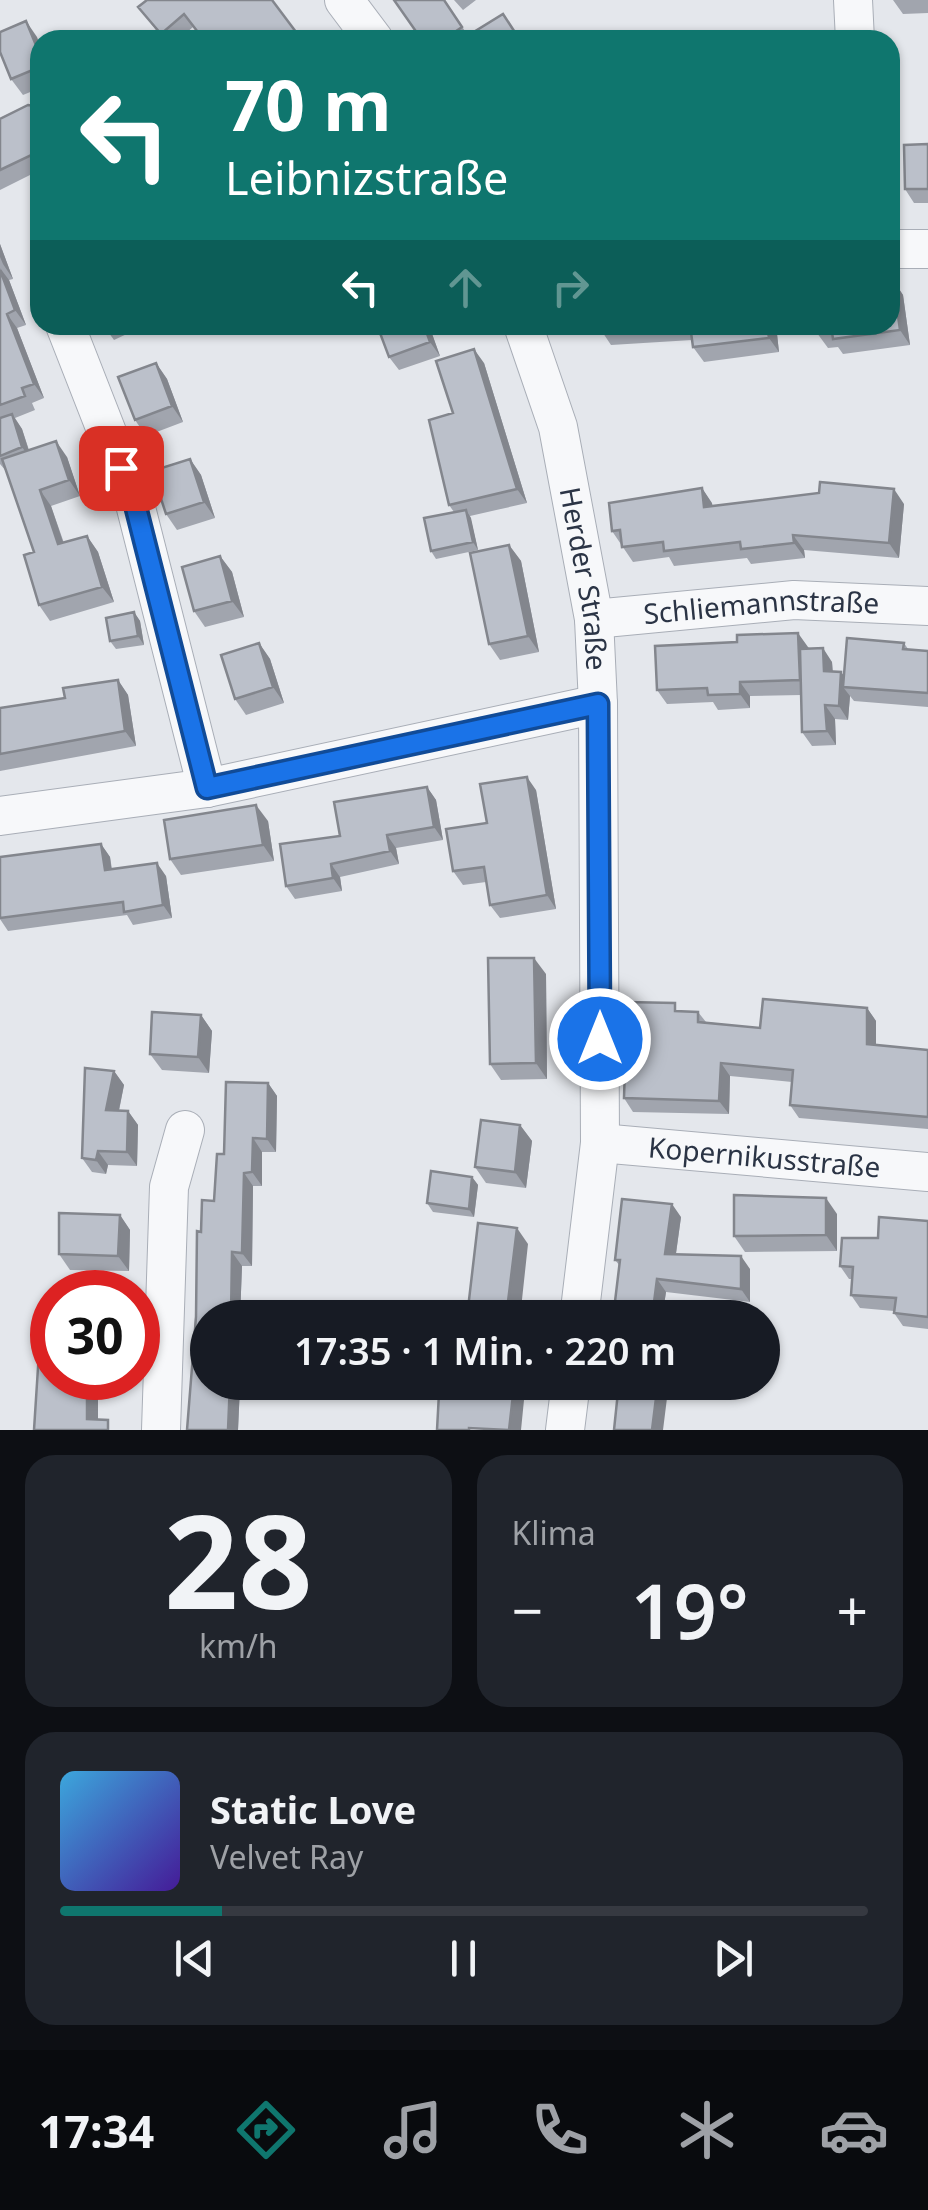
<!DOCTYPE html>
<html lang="de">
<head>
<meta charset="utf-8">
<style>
  :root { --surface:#171b24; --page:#20242c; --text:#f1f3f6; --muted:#9ea1a6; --line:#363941; --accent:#0f766e }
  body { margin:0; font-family:"Noto Sans",sans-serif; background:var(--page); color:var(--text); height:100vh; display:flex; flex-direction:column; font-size:38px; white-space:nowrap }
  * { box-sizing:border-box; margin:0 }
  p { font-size:32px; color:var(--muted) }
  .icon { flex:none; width:55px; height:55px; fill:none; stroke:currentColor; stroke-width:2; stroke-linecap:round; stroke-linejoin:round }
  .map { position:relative; height:1430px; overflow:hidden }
  .sheet { display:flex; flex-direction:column; gap:25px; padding:25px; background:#0d0f14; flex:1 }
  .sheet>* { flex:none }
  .banner { position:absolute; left:30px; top:30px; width:870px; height:305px; border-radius:30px; box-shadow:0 2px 8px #0004; background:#0f766e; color:#fff; overflow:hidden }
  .speed { position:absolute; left:30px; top:1270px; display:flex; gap:20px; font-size:50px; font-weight:700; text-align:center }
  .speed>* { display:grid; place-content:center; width:130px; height:130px; border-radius:50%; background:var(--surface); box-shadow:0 2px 8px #0004; line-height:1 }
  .speed .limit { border:15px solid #d22; background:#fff; color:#111 }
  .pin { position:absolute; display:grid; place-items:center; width:85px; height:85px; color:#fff; margin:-42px; border-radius:20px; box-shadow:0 5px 15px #0006 }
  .me { position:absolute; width:110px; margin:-55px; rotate:0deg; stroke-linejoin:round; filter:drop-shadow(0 0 8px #0008) }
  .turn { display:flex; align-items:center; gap:35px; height:210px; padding:0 30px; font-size:45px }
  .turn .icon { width:130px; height:130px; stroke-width:2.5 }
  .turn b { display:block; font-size:70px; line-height:85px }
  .lanes { display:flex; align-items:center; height:95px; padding:0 30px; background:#0003; justify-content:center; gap:50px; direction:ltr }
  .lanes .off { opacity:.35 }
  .big { font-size:75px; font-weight:600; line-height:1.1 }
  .sheet .tile { flex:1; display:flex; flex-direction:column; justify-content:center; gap:15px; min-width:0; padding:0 35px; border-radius:30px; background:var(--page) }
  .sheet .dial { align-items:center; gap:0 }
  .dial b { font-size:130px; line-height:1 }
  .song { display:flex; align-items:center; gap:30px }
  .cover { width:120px; height:120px; border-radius:15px; background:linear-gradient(135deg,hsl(200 70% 55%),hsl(260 70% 35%)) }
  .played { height:10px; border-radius:5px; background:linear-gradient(90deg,var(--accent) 20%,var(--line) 20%) }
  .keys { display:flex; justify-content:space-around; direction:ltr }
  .heat { display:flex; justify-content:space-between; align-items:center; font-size:55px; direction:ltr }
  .sheet .tiles { flex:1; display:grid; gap:25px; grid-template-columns:1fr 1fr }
  .tile:last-child { grid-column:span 2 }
  .trip { position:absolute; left:190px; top:1300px; width:590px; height:100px; border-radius:50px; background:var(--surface); box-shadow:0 2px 8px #0004; font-weight:600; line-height:100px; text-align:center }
  .dock { display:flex; height:160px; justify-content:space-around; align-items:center; background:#090b0e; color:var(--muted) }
  .dock .icon { width:70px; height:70px }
  .dock .selected { color:var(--accent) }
  .dock b { font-size:45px; color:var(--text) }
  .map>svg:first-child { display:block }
</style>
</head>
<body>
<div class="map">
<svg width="928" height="1430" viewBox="0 0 928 1430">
  <rect width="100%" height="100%" fill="#e4e7ec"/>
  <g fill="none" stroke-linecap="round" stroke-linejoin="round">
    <g stroke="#a9aeb7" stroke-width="40">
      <g id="minor">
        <path d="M344 0 374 40"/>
        <path d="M853 0 855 40"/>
        <path d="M890 249H928"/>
        <path d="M65 325 135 504 207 788"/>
        <path id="s1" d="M523 325 558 427 594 619 598 704 600 1143 579 1318"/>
        <path id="s2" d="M594 619 794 600 928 606"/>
        <path d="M0 816 207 788 598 704"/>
        <path id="s3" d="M600 1143 928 1172"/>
        <path d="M161 1430 169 1187 185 1130"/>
        <path d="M565 1430 571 1382"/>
      </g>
    </g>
    <use href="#minor" stroke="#f7f8fa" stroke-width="38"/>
  </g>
  <path fill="#a1a5ae" d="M147 0 302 40 193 27 178 40H164L138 7Z
    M444 0 471 40H422Z
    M454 0H476L463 10Z
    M893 0H928V13L903 14Z
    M26 21 40 45V88L23 95 11 79Z
    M40 107V170L0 190V119Z
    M928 144V203H914L905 189Z
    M0 244 13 279 9 280 26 325 17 328 44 398 32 403 35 410 15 418 22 429 29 450 67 457 80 496 51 506 64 543 87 536 98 552 114 602 50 621 39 605 34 552 6 471 0 464Z
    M893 280 903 295 910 345 843 354 838 347 828 348 817 333Z
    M103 325H146L114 340Z
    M377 325H446L431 331 440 356 399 370 389 357Z
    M601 325H776L779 352 704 362 693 347 692 340 611 345 601 330Z
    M156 363 167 379 183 422 146 436 135 420Z
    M484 363 527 503 470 516 478 550 436 559 431 551 454 512 449 505 453 413Z
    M190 459 201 475 215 518 177 530 166 514Z
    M702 488 713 506 904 504 899 558 804 550 805 558 751 564 747 558 674 566 669 557 633 562 612 531Z
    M509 545 521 561 539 652 500 660 489 644Z
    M220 556 232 572 244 617 205 627 194 611Z
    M134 612 140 621 144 645 116 649 110 641Z
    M259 643 270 659 284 703 246 715 235 699Z
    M904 643 908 649 928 651V707L854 701 850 696 848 720 835 719 836 745 812 746 802 732 801 695 750 696V708L718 710 713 702 667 704 657 690 808 647 832 662 833 671 841 672 844 676Z
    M118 680 128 695 136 746 0 771V708L65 698Z
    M427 787 436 800 443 840 396 848 399 864 340 877 342 891 295 899 286 886 340 836Z
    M536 790 556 909 500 918 490 905 486 882 463 885 453 871 487 823Z
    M268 821 274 861 181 875 170 859Z
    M101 844 110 857 112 869 166 876 172 918 133 925 127 915 8 931 0 919V857Z
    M546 974 547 1079 501 1080 490 1064Z
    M867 1008 876 1021V1045L928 1050V1129L799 1118 790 1105 792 1082 730 1076 729 1114 633 1112 624 1098 681 1011 698 1012 706 1022 760 1028Z
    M201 1015 212 1031 209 1073 162 1070 150 1054Z
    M114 1071 124 1085 119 1111H128L138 1125 137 1166 108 1165 106 1174 92 1172 82 1158Z
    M268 1083 277 1096 276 1152H262V1186H253L252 1266H242L240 1318H208V1382H254V1386H240L238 1430H187L201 1232 214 1201 224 1154Z
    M520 1125 532 1141 526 1188 486 1183 475 1167Z
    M472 1177 478 1185 474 1217 433 1212 427 1203Z
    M837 1214V1251L745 1252 734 1236Z
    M120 1215 130 1230 129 1271 70 1270 59 1254Z
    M681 1217 676 1254 750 1269V1302L666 1292 662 1318H613L620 1266 615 1260Z
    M928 1221V1329L903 1326 894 1313V1311L860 1308 851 1295 852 1279H849L840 1266 878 1238Z"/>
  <path fill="#83868d" d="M26 21 37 37 40 45V55Z
    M0 244 13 279 3 264 0 257Z
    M0 268 9 280 26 325 15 310Z
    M893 280 903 295 910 345 900 330Z
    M7 314 17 328 44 398 34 384Z
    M424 325H426L431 331 440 356 430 342Z
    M767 325H776L779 352 769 338Z
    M474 349 484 363 527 503 517 489Z
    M156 363 167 379 183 422 172 406Z
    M12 414 22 429 32 461 22 447Z
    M56 441 67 457 80 496 69 480Z
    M190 459 201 475 215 518 204 502Z
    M702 488 712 503 715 522 704 507Z
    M894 489 904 504 899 558 889 543Z
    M40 490 51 506 69 560 58 544Z
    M466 510 471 518 478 550 473 542Z
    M793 535 804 550 805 558 794 543Z
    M87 536 98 552 114 602 102 587Z
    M509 545 521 561 539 652 528 636Z
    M220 556 232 572 244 617 232 601Z
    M134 612 140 621 144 645 138 636Z
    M798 633 808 647 810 694 800 680Z
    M259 643 270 659 284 703 273 687Z
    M823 648 832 662 833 684 824 671Z
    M841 672 851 685 843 687 850 696 848 720 839 706Z
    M118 680 128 695 136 746 125 731Z
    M740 682 750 696V708L740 694Z
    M825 705 835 719 836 745 827 731Z
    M527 777 536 790 556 909 547 895Z
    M427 787 436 800 443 840 434 827Z
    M256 805 268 821 274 861 263 845Z
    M387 835 396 848 399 864 390 851Z
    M101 844 110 857 113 883 105 870Z
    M157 863 166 876 172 918 163 905Z
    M331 864 340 877 342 891 333 878Z
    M534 958 546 974 547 1079 536 1063Z
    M867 1008 876 1021V1057L867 1044Z
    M201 1015 212 1031 209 1073 198 1057Z
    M721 1063 730 1076 729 1114 719 1101Z
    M114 1071 124 1085 116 1124 106 1110Z
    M268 1083 277 1096 276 1152 267 1139Z
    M128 1111 138 1125 137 1166 127 1152Z
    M520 1125 532 1141 526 1188 515 1172Z
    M253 1138 262 1152V1186L252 1172Z
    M98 1151 108 1165 106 1174 96 1160Z
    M244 1173 253 1186 252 1266 242 1253Z
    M472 1177 478 1185 474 1217 469 1209Z
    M826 1198 837 1214V1251L826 1235Z
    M672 1204 681 1217 674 1267 665 1254Z
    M120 1215 130 1230 129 1271 118 1256Z
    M517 1228 528 1244 520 1318H506Z
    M232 1252 242 1266 240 1318 231 1317Z
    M741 1256 750 1269V1302L741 1289Z
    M657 1279 666 1292 662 1318H652Z
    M87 1378H98V1430L87 1419Z
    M230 1382H238L240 1386 238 1430H228Z
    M658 1382H669L663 1430H652Z
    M514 1386 524 1400 521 1430H509Z"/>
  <path fill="#bbc0ca" stroke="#83868d" stroke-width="2.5" d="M147 0H272L302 40H204L184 14 161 34 138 7Z
    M394 0H444L462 27 443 40H422Z
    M503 14 520 40H472L469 35Z
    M26 21 40 55V67L11 79 0 52V32Z
    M28 105 40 107V151L0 170V119Z
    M928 144V189H905L904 145Z
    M0 270 15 310 7 314 34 384 22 388 25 396 0 405Z
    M890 280H893L900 330 833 339 832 332 817 333 816 325H890Z
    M377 325H424L430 342 389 357Z
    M601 325H685L601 330Z
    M690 325H767L769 338 693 347Z
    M474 349 517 489 449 505 429 420 453 413 436 361Z
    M156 363 172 406 135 420 118 377Z
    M12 414 22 447 0 456V418Z
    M56 441 69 480 40 490 58 544 87 536 102 587 39 605 24 555 34 552 2 459Z
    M190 459 204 502 166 514 152 471Z
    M820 482 894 489 889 543 793 535 794 543 741 549 740 542 664 551 663 542 622 547 620 530 612 531 609 503 702 488 704 507 819 493Z
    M466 510 473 542 431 551 424 518Z
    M509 545 528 636 489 644 470 553Z
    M220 556 232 601 194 611 182 567Z
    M134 612 138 636 110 641 106 618Z
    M798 633 800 680 740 682V694L708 695 707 688 657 690 655 646 737 642V635Z
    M847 638 904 643 903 649 928 651V693L843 687Z
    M259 643 273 687 235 699 221 655Z
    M823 648 824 671 841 672 839 706 825 705 827 731 802 732 800 649Z
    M118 680 125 731 0 754V708L65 698 63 688Z
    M527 777 547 895 490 905 484 867 453 871 446 829 487 823 480 784Z
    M427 787 434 827 387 835 390 851 331 864 333 878 286 886 280 844 340 836 334 802Z
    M256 805 263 845 170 859 164 820Z
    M101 844 105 870 157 863 163 905 124 912 123 902 0 918V857Z
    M488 958H534L536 1063 490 1064Z
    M763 999 867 1008V1044L928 1050V1117L790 1105 793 1070 721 1063 719 1101 624 1098 627 1002 675 1003V1011L698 1012V1022L760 1028Z
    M152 1012 201 1015 198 1057 150 1054Z
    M85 1068 114 1071 106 1110 128 1111 127 1152 98 1151 96 1160 82 1158Z
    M226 1082 268 1083 267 1139 253 1138 252 1172 244 1173 242 1253 232 1252 231 1317 234 1318H208V1382H230L228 1430H187L196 1317 197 1231 201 1232 202 1200 214 1201 217 1154H224Z
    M481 1120 520 1125 515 1172 475 1167Z
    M431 1171 472 1177 469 1209 427 1203Z
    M734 1195 826 1198V1235L734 1236Z
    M622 1199 672 1204 665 1254 741 1256V1289L657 1279 652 1318H613L620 1260H615Z
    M59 1213 120 1215 118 1256 59 1254Z
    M879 1217 928 1221V1317L894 1313 896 1298 851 1295 853 1267 840 1266 842 1238H878Z
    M478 1223 517 1228 506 1318 467 1317Z
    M39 1352 52 1353V1378H87V1419L108 1420V1430H34Z
    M442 1382H491L514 1386 509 1430 469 1428V1430H437L439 1393Z
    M619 1382H658L652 1430H614Z"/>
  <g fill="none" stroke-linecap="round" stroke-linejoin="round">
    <g stroke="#114b97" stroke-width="25">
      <path id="route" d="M121 468 135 504 207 788 598 704 600 1039"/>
    </g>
    <use href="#route" stroke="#1a73e8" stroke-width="18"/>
  </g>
  <g text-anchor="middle" stroke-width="8" stroke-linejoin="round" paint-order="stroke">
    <g font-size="28" fill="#2b3445" stroke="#f4f6f9">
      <text dy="10" stroke="none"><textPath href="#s1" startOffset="262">Herder Straße</textPath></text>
      <text dy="10" stroke="none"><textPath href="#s2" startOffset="168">Schliemannstraße</textPath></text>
      <text dy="10" stroke="none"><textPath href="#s3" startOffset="165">Kopernikusstraße</textPath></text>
    </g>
  </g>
</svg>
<div class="speed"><div class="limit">30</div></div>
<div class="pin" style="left:121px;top:468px;background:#d93025"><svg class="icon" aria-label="arrive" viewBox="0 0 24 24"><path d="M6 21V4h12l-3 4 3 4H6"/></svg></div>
<svg class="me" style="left:600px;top:1039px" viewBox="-20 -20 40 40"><circle r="17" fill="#1a73e8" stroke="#fff" stroke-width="3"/><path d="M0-11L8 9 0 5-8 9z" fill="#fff"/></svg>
<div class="trip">17:35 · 1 Min. · 220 m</div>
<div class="banner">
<div class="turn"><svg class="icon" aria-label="left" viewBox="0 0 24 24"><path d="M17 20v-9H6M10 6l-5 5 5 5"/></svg><div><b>70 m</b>Leibnizstraße</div></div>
<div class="lanes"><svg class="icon" aria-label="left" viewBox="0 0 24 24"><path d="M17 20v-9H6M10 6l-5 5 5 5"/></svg><svg class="icon off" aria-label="ahead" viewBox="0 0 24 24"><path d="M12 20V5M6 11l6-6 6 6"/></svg><svg class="icon off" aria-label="right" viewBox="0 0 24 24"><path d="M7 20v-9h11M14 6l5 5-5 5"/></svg></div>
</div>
</div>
<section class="sheet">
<div class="tiles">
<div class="tile dial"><b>28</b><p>km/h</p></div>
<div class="tile"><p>Klima</p>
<div class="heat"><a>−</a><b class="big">19°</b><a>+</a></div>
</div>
<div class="tile">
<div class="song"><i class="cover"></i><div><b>Static Love</b><p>Velvet Ray</p></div></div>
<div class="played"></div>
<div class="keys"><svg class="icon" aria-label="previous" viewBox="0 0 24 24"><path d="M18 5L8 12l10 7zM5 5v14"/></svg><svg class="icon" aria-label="pause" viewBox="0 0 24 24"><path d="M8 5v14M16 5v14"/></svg><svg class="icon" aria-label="next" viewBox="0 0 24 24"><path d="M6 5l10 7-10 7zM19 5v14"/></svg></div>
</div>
</div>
</section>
<nav class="dock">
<b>17:34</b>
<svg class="icon selected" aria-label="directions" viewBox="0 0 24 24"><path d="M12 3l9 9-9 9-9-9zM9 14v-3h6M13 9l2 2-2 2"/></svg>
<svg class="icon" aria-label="music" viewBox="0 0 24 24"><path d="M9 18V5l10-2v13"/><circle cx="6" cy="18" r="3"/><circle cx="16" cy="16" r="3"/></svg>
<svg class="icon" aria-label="phone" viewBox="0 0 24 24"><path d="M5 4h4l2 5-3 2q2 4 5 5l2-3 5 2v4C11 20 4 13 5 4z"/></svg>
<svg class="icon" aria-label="climate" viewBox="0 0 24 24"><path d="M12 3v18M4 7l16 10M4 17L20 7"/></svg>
<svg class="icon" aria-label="car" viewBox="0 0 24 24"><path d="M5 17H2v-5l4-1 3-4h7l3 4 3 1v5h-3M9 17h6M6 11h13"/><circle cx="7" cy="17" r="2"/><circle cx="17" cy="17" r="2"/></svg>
</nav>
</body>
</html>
